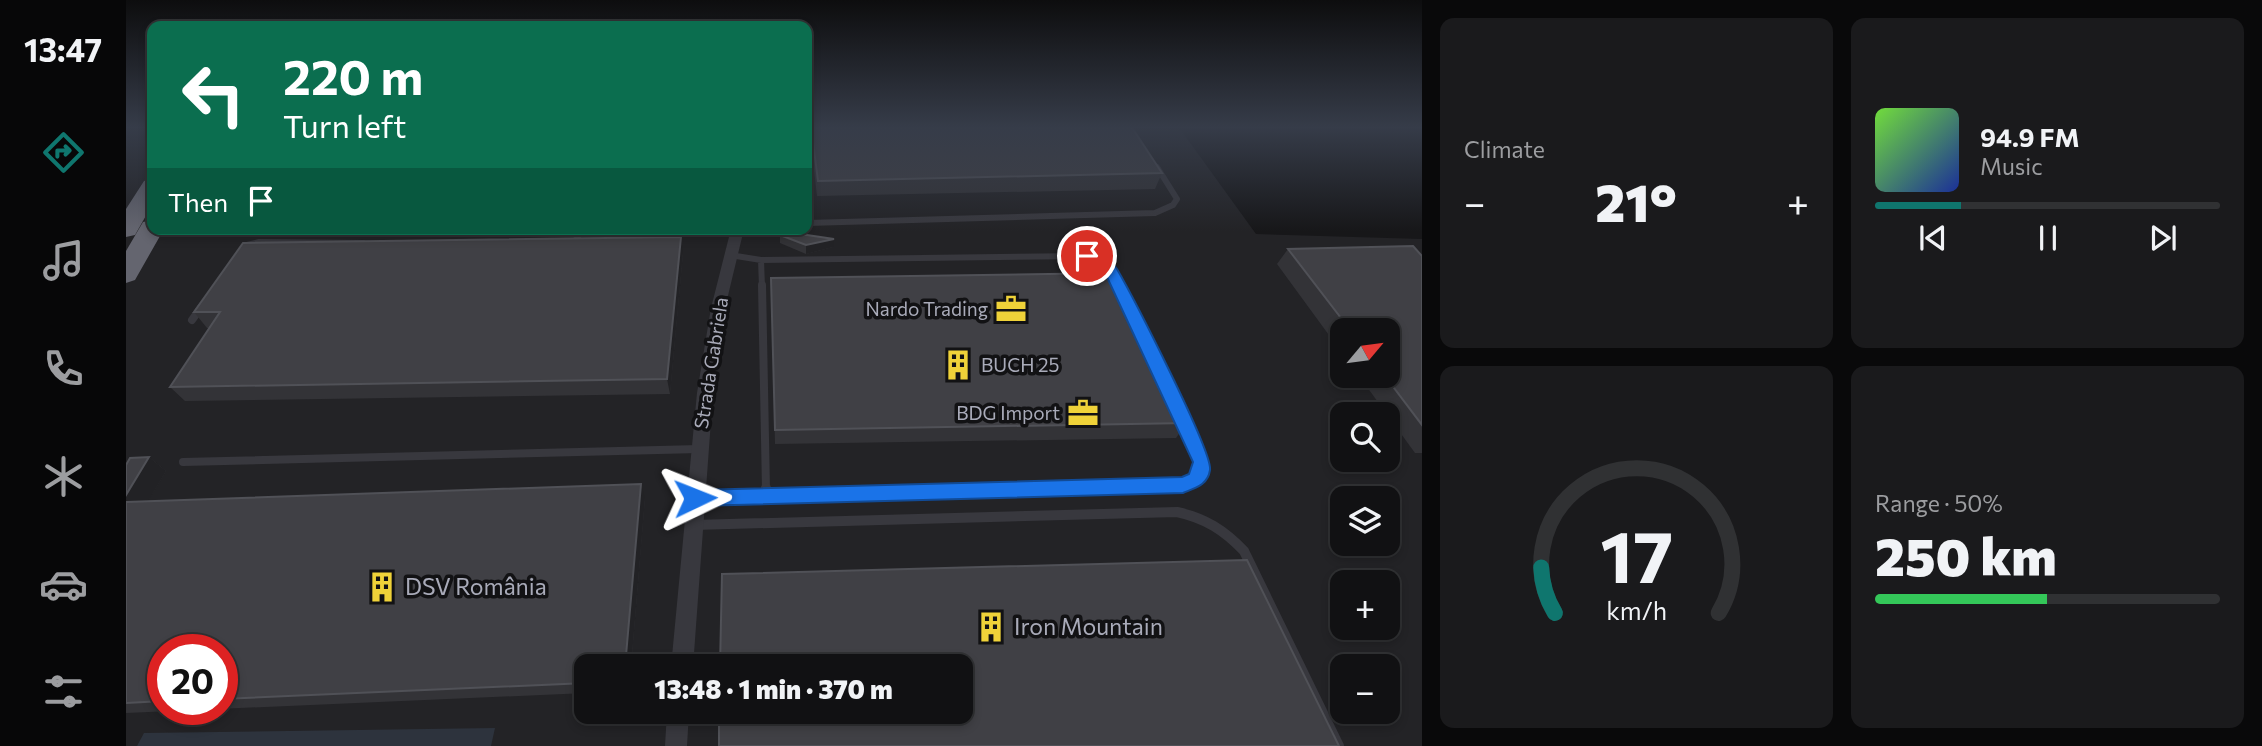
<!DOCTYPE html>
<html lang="en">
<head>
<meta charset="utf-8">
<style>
  :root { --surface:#111113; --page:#1a1a1c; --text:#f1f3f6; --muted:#9c9da0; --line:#303133; --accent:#0f766e }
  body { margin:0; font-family:Commissioner,sans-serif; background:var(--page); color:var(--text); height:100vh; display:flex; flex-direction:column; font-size:26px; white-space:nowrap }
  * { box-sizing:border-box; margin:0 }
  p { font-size:23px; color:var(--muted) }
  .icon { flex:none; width:38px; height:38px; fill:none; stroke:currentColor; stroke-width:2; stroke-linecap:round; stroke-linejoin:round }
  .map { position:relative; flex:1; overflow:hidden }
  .panel { display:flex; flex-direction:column; gap:18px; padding:18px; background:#09090a; width:840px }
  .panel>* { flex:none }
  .guide { position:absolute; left:21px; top:21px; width:665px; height:214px; border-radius:14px; box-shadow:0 4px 10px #0003,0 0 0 2px var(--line); background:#0b6e4f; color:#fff; overflow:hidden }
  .needle { width:46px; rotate:61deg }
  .controls { position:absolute; left:1204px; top:318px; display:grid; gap:14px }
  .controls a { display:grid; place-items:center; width:70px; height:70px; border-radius:14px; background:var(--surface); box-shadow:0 4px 10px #0003,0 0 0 2px var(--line); font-size:35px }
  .speed { position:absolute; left:21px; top:634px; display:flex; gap:14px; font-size:35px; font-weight:700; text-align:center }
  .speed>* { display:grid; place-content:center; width:91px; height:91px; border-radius:50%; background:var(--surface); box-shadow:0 4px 10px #0003,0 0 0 2px var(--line); line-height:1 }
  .speed .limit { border:10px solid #d22; background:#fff; color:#111 }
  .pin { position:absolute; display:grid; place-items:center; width:60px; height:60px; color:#fff; margin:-30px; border:4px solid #fff; border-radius:50%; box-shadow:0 2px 7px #0007 }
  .me { position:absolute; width:77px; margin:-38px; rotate:88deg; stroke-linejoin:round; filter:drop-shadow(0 0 5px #0008) }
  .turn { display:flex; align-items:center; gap:24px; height:147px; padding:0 21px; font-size:32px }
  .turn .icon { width:91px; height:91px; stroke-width:2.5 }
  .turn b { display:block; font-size:49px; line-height:60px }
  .then { display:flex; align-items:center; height:66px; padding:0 21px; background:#0003; gap:14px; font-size:26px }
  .big { font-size:52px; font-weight:800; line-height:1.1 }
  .panel .widget { flex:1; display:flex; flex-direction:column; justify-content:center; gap:10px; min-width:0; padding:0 24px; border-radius:14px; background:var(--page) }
  .panel .dial { align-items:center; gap:0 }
  .dial svg { height:182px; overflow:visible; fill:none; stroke:var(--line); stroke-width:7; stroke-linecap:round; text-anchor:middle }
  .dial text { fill:var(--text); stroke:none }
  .song { display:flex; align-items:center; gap:21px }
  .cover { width:84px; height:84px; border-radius:10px; background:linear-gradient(135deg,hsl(100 70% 55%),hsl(230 70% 35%)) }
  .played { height:7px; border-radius:4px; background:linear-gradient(90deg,var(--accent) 25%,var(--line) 25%) }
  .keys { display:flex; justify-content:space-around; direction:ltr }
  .heat { display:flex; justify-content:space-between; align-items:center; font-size:38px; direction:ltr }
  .charge { height:10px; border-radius:5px; background:linear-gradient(90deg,#34c759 50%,var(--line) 0) }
  .panel .tiles { flex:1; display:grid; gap:18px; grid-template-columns:repeat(2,1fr) }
  .trip { position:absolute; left:448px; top:654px; width:399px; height:70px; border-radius:14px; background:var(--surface); box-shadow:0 4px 10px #0003,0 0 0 2px var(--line); font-weight:800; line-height:70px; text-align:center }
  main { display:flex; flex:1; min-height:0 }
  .menu { display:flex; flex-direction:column; width:126px; justify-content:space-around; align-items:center; background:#070708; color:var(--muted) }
  .menu .icon { width:49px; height:49px }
  .menu .current { color:var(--accent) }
  .menu b { font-size:32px; color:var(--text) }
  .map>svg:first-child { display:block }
</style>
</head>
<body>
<main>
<nav class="menu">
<b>13:47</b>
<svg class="icon current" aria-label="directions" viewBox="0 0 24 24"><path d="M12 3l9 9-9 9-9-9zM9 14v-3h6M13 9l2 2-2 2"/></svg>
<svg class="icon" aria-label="music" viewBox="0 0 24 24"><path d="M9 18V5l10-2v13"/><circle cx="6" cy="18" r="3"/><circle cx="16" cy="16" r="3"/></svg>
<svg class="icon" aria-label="phone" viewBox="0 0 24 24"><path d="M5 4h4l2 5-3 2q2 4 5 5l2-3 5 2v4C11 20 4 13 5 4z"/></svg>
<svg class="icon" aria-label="climate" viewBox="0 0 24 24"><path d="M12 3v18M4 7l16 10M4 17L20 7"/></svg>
<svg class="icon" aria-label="car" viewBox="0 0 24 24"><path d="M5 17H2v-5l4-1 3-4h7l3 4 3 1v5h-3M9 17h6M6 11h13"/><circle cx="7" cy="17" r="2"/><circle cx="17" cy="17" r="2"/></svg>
<svg class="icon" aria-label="filters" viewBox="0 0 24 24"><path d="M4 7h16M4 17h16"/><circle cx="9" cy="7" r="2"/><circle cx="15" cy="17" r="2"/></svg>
</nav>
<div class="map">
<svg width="1296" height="746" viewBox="0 0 1296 746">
  <rect width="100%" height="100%" fill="#171719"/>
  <path fill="#232326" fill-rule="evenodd" d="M0 126H26V229H681V126H1052L1130 234 1296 239V746H0ZM1216 331H1262V376H1216ZM1216 415H1262V460H1216ZM1216 499H1262V544H1216ZM1216 583H1262V628H1216ZM37 649H96V709H37ZM460 667H835V712H460ZM1216 667H1262V712H1216Z"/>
  <path fill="#2d333d" d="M369 728 365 746H11L18 733Z"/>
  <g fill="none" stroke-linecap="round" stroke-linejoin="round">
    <path stroke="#38383e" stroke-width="6" d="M681 197 684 223
      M681 223 1029 213 1047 205 1051 199 1031 167
      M443 229 455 232 610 234
      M121 245 133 242 237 243
      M445 247 455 232
      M604 255 635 260 961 256 980 265 991 282
      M635 260 636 287"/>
    <path stroke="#38383e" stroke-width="8" d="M636 285 640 490
      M66 320 76 306
      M57 462 573 449
      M871 490 1057 485 1075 474 1072 449 1056 417"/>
    <path stroke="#38383e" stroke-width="10" d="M640 488V496
      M572 498 936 488
      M567 525 1051 512C1079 518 1098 530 1118 551L1213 746"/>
    <path fill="#38383e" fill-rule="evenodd" d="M605 229H618L599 308 587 393 567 667H545L571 393 585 308Z
      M541 712H563L561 746H539Z"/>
    <path fill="#64656f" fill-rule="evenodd" d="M26 179V205L9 235 0 237V209L18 181Z
      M26 220V229H38L9 280 0 283V251L17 222Z"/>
  </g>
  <path fill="#333337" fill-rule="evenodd" d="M683 126H1005L1036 173 1029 189 691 196Z
    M654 235 707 247 680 254 654 243Z
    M1162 249 1296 256V453H1289L1233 376H1262V331H1216V353L1151 264Z
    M557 253 544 394 59 401 44 387 84 328H81L68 312Z
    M645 278 1061 423 1050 438 649 444Z
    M23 457 40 471 22 501 519 498 505 667H460V693L0 713V465ZM37 649H96V709H37Z"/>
  <path fill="#222225" d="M555 237 557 253 544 394 541 379Z
    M708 239 707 247 680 254V245Z
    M23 457 40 471 17 510 0 512V495Z
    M515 484 519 498 505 667H499Z"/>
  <path fill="#404045" stroke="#505157" stroke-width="2" d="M685 126H1005L1036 173 692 181Z
    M654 235H681L708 239 680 245Z
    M555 237 541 379 44 387 94 312H68L117 243Z
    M1287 246 1296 256V425L1259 376H1262V331H1225L1162 249Z
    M988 273 1061 423 649 430 645 278Z
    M23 457 0 495V465L4 458Z
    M515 484 499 667H460V683L96 699V649H37V701L0 703V502Z
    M1121 560 1213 746H593V712H835V667H594L596 574Z"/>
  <linearGradient id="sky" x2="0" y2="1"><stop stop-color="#0d0d0e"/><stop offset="0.55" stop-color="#363c49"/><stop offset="1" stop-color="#363c49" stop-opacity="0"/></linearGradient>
  <rect width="1296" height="231" fill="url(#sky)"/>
  <path fill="#1a73e8" stroke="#114b97" stroke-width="2" d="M961 252 985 261 991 269C1006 295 1087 452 1084 470 1082 485 1069 488 1057 493L569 506 562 504 560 498 562 493 569 490 1056 477 1063 474 1067 462 980 275 954 256Z"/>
  <defs>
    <g id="office-bare" transform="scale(2.415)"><path d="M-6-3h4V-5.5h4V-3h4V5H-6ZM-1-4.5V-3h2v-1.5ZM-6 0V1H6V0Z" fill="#efd239" stroke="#121214" stroke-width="2.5" paint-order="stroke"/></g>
    <g id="building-bare" transform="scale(2.415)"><path d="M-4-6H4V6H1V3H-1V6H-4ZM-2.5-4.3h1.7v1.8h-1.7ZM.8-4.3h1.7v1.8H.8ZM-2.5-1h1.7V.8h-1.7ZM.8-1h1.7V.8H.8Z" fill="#efd239" stroke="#121214" stroke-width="2.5" paint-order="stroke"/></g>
  </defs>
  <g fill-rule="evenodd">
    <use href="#office-bare" x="885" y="309"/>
    <use href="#building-bare" x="832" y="365"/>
    <use href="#office-bare" x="957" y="413"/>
    <use href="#building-bare" x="256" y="587"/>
    <use href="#building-bare" x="865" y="627"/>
  </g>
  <g text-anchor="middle" stroke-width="7" stroke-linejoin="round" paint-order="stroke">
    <g font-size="19" fill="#a9abb9" stroke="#121214" text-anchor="end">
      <text x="862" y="316">Nardo Trading</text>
      <text x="855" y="372" text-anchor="start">BUCH 25</text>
      <text x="934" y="420">BDG Import</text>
    </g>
    <g font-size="19" fill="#a9abb9" stroke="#121214">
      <text transform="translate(585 363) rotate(-81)" y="7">Strada Gabriela</text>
    </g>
    <g font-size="23" fill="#a9abb9" stroke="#121214" text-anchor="start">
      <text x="279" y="595">DSV România</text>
      <text x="888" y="635">Iron Mountain</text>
    </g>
  </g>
</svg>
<div class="controls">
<a><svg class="needle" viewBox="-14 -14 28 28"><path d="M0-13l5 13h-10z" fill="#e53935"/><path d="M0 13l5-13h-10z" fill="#9c9da0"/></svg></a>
<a><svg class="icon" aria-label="search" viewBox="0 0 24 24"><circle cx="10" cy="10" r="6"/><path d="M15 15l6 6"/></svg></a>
<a><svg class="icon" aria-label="layers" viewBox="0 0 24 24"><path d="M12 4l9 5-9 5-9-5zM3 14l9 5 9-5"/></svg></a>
<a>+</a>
<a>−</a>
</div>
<div class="speed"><div class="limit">20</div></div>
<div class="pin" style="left:961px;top:256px;background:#d93025"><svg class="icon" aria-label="arrive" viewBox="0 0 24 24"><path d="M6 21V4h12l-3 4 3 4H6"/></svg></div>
<svg class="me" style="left:569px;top:498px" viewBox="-20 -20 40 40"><path d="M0-17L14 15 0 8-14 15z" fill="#1a73e8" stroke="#fff" stroke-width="4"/></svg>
<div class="trip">13:48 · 1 min · 370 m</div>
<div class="guide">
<div class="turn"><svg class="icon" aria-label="left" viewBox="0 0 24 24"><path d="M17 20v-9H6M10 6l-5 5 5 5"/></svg><div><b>220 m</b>Turn left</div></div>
<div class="then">Then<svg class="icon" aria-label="arrive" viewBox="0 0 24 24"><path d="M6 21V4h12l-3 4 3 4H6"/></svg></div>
</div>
</div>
<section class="panel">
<div class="tiles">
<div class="widget"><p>Climate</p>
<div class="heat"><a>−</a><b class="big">21°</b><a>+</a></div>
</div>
<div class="widget">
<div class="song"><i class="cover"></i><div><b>94.9 FM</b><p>Music</p></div></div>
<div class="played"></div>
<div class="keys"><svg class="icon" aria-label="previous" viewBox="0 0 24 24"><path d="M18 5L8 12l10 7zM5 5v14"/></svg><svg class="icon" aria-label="pause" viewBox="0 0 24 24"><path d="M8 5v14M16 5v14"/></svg><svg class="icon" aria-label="next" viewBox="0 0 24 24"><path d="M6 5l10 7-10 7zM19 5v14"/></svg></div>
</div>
<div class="widget dial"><svg viewBox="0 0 100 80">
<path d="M14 69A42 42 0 1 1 86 69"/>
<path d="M14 69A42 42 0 0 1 8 49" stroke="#0f766e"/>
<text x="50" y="56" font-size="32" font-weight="700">17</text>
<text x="50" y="72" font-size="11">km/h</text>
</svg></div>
<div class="widget"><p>Range · 50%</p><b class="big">250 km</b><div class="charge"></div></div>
</div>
</section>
</main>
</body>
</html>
